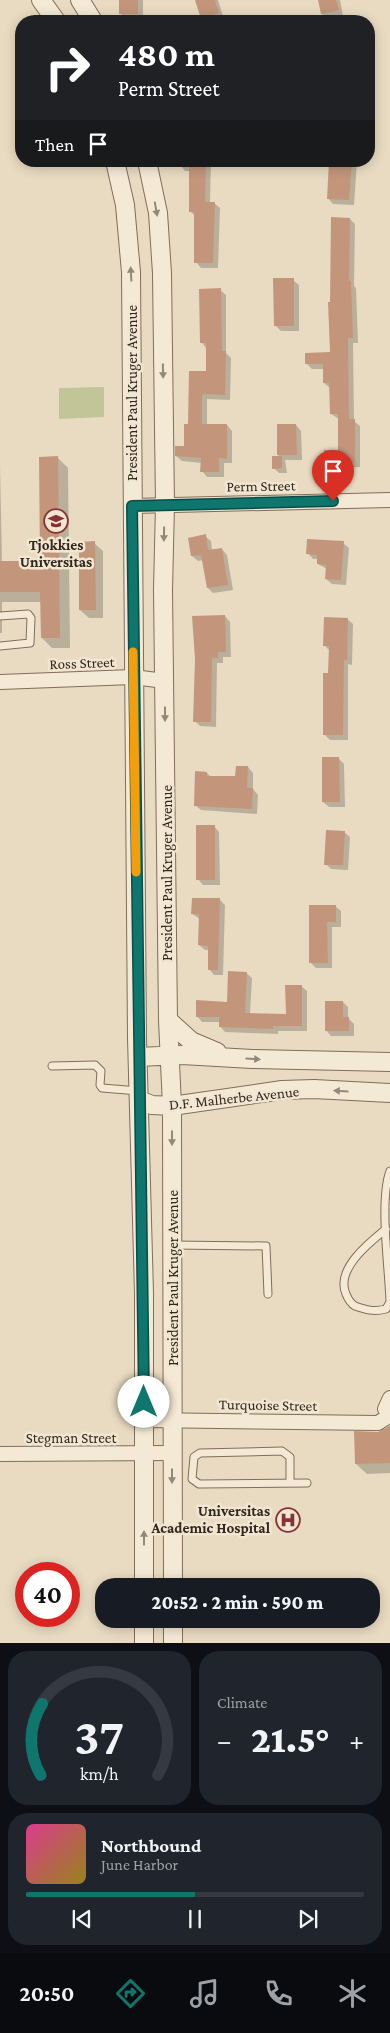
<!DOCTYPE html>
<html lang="en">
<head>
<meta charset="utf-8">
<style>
  :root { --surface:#171b24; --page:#20242c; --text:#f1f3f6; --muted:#9ea1a6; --line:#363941; --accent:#0f766e }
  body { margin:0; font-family:"Crimson Pro",serif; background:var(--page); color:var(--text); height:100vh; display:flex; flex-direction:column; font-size:19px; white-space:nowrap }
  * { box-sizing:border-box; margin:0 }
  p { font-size:16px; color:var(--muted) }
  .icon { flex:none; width:28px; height:28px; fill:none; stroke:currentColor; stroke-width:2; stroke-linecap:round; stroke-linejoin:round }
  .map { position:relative; height:1643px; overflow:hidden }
  .details { display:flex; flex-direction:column; gap:8px; padding:8px; background:#0d0f14; flex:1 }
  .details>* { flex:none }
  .banner { position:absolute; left:15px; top:15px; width:360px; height:152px; border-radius:20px; box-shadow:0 2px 12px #0003; background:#202124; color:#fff; overflow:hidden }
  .speed { position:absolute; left:15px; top:1562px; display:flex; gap:10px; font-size:25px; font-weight:700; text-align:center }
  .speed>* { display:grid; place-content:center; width:65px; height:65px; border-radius:50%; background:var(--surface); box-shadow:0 2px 12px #0003; line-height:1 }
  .speed .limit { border:8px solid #d22; background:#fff; color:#111 }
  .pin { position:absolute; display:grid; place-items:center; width:42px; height:42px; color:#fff; margin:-51px -21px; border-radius:50% 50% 50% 0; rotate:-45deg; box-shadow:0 0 5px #0007 }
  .pin .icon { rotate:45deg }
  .me { position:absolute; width:55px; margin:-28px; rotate:0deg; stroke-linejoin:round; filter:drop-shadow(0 0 4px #0008) }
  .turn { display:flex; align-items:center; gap:18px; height:105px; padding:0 20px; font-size:22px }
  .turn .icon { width:65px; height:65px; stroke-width:2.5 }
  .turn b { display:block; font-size:35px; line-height:42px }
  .then { display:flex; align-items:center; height:48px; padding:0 20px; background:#0003; gap:10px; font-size:19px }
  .big { font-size:38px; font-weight:800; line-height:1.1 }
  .details .widget { flex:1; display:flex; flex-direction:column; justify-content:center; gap:8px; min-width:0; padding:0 18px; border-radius:20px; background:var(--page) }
  .details .dial { align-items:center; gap:0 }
  .dial svg { height:130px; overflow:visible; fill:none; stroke:var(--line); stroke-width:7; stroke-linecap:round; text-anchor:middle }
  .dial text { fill:var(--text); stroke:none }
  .song { display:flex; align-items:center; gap:15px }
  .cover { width:60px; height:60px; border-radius:8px; background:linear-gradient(135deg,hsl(330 70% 55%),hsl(50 70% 35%)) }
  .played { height:5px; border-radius:2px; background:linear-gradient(90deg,var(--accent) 50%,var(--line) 50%) }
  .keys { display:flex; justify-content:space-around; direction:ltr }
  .heat { display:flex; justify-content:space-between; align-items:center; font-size:28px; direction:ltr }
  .details .tiles { flex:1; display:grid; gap:8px; grid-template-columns:1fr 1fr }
  .widget:last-child { grid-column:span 2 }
  .trip { position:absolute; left:95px; top:1578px; width:285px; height:50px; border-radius:20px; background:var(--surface); box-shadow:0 2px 12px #0003; font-weight:800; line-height:50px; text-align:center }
  .tab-bar { display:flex; height:80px; justify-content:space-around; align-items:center; background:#090b0e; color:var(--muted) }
  .tab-bar .icon { width:35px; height:35px }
  .tab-bar .current { color:var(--accent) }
  .tab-bar b { font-size:22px; color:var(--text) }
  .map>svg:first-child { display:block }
</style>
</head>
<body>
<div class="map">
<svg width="390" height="1643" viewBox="0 0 390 1643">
  <rect width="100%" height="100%" fill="#e8dbc2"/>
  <path fill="#c2c597" d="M104 387V417L59 419V388Z"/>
  <path fill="#0003" d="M121 0H143V19H126L120 13Z
    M196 0H218L224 19 205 21Z
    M319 0H340L343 16 335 17 336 21H324Z
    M180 161H211L210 203H214L220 208 218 268H201L196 262V217L190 211V171H185L180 165Z
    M331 161H357L354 205 333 204 328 198Z
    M350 219 355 224 354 286 356 288 358 343H353L354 421 360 426V467L331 468 326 462 340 452 339 419 331 414 330 388 324 383V369H312L307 364 331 353V303Z
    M293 280 299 285V331H281L275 325Z
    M220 290 226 295V353L231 358 230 400 207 399V425H227L232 431V463H224V477H207L202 471V463L182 461 176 456 185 448 189 425 207 373V349L202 343Z
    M296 425 301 431 302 460H285L287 473H279L274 468 280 457 278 455Z
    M58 458 68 468 70 648H52L42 638V602H2V633H0V464L2 562H41Z
    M205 536 211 541 212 551 222 549 227 555 233 590 213 593 208 588 203 560 198 561 192 556Z
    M94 543 103 551V618H89L80 610Z
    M343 543 349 548 346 585 332 584 326 579 327 569 318 564V559H313L308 553Z
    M225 616 230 622 231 657H223V663H217L216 727 200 726 195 721 196 659Z
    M347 619 353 624 352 665 348 664V740H330L324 734 330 651 324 645Z
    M339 759 344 764 345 807H329L323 802Z
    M248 767 253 773V789L258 795 257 814 201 810 195 805 207 773 211 777 237 778Z
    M214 826 219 832 220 885H203L198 879Z
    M344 832 350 837 348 870 331 869 326 864Z
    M220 900 225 905 223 975H214L209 969V950H205L199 945 200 919 192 914Z
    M310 906H335L341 911V927H332V968H316L310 962Z
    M246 973 252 978 250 1014 287 1016 301 986 307 991V1031H278V1034L225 1032 220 1026V1022H202L197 1016 228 1003Z
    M343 1002 348 1007V1018L354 1024V1036H331L326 1030Z
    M390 1425V1473L367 1474 356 1464 379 1433Z"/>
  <path fill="#c3967c" d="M119 0H138V14H119Z
    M195 0H215L219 13 201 19Z
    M318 0H336L339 10 321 14Z
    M189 161H206L205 202H215L213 263H194V212H189Z
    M329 161H352L349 200 327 199Z
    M331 217 350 218 349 281H351L353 338H348L349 419H355V462L324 463V450H338V414H330L329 383H323V364H305V353L330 352 328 302H330Z
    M273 278H294V326H274Z
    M221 288 222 351H226L225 395 202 394V424H227V459L219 458V472H200L201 458 175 456V446H184V424H188L189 371H206V343H200L199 289Z
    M277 424H296L297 455H277Z
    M58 456 60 638H41L40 592H0V561H40L39 457Z
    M272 456H282V468L272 469Z
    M206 534 208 550 222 548 228 585 207 588 201 555 191 556 188 538Z
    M307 539 344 541 341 580 325 579 326 565 317 564V555L306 554Z
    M95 541 96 610H79V542Z
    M225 615 226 652H218V658H212L211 722H193L195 659 192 616Z
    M324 617 348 618 347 660H344L343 735H323V673H328L329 646H323Z
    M322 757H339L340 802H322Z
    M236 766H248L247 788H253L252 809 194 806 195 771 207 772V776H235Z
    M196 825H215V880H196Z
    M326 830 345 831 343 865H324Z
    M192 898H220L218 970H208V946L198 945 199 914H191Z
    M309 905H336V922H327L328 963H309Z
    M228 971 247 972 245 1013 286 1014 285 985H302V1026H273V1029L219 1027V1017H196V1000L227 1002Z
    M325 1001H343V1017H349V1031H325Z
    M390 1426V1463L355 1464 354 1431 378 1432Z"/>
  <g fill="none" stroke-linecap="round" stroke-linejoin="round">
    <g stroke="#806d5b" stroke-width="9">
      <path id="service" d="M0 616 28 614 31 618 30 643 0 646
        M52 1066 95 1065 101 1071 100 1085 102 1088 139 1091
        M386 1229C370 1242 335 1269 346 1294 348 1299 350 1303 355 1306 366 1310 374 1312 386 1309L390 1302C389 1267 379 1201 390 1171
        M173 1245 266 1246 268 1294
        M290 1483V1457L282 1451 200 1453 194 1457 192 1479 199 1484 307 1483"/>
    </g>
    <g stroke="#806d5b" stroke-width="16">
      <path id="minor" d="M132 506 390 500
        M0 682 133 677 165 681
        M390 1398 385 1409 390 1408
        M143 1420 378 1423 390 1415
        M0 1454 172 1453"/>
    </g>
    <g stroke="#806d5b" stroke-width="20">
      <path id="tertiary" d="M41 0 56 21
        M80 0 93 21
        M115 161 125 205 131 272 137 1038 144 1293V1586
        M147 161 158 213 162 273 165 505 163 590 168 1020 172 1106 173 1586
        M168 1020 191 1041 217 1052
        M138 1057 182 1055 252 1059 390 1062
        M139 1100 152 1105 172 1106 282 1090 314 1089 390 1093
        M144 1619V1643
        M173 1619V1643"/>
    </g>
    <use href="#service" stroke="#f4e9d4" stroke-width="7"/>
    <use href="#minor" stroke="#f4e9d4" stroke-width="14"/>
    <use href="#tertiary" stroke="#f4e9d4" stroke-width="18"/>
  </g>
  <defs><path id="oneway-solid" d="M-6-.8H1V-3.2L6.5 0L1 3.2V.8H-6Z" transform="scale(1.25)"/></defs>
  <g fill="#938879">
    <use href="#oneway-solid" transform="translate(156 209) rotate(80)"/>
    <use href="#oneway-solid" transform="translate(131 274) rotate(-93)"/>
    <use href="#oneway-solid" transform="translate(163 371) rotate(89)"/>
    <use href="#oneway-solid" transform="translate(164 534) rotate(91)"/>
    <use href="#oneway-solid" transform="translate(165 714) rotate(90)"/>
    <use href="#oneway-solid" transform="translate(253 1059) rotate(3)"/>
    <use href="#oneway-solid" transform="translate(341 1091) rotate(-177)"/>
    <use href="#oneway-solid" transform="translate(172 1138) rotate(90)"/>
    <use href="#oneway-solid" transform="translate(172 1476) rotate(90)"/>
    <use href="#oneway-solid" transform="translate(144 1538) rotate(-90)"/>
  </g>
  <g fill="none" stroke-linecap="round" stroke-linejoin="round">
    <g stroke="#0a4d48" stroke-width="12">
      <path id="route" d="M144 1402 132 506 333 501"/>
    </g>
    <use href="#route" stroke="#0f766e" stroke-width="9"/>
    <path stroke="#f59e0b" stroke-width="9" d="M133 652 136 872"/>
  </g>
  <defs>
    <g id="school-ring" transform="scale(1.25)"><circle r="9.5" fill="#f1e6d1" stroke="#893236" stroke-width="1.5"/><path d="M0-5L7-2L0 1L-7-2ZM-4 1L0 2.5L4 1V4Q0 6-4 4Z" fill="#893236"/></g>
    <g id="hospital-ring" transform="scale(1.25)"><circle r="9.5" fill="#f1e6d1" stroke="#893236" stroke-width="1.5"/><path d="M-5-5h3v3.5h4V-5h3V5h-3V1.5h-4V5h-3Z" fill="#893236"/></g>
  </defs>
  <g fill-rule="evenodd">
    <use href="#school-ring" x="56" y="521"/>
    <use href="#hospital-ring" x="288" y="1520"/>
  </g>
  <g text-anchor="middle" stroke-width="5" stroke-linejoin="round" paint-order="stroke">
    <g font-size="15" fill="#32271e" stroke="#f1e6d1">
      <text transform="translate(132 393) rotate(-90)" y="5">President Paul Kruger Avenue</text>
      <text transform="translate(261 486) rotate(-1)" y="5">Perm Street</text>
      <text transform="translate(82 663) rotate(-2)" y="5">Ross Street</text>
      <text transform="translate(167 873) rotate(-90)" y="5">President Paul Kruger Avenue</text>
      <text transform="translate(234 1098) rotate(-6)" y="5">D.F. Malherbe Avenue</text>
      <text transform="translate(173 1278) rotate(-90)" y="5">President Paul Kruger Avenue</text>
      <text transform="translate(268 1405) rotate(1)" y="5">Turquoise Street</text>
      <text x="71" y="1443">Stegman Street</text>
    </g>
    <g font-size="15" font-weight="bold" fill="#32271e" stroke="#f1e6d1">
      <text x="56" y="550">Tjokkies<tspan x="56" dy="17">Universitas</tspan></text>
      <text x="270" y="1516" text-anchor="end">Universitas<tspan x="270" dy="17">Academic Hospital</tspan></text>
    </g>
  </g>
</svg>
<div class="speed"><div class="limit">40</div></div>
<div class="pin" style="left:333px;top:501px;background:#d93025"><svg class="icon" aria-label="arrive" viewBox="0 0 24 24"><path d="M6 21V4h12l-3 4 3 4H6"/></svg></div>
<svg class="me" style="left:144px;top:1402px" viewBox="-20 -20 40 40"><circle r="19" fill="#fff"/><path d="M0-13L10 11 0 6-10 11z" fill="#0f766e"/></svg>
<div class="trip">20:52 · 2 min · 590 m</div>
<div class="banner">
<div class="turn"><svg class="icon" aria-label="right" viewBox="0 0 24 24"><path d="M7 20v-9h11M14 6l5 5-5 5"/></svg><div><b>480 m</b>Perm Street</div></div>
<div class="then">Then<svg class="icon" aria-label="arrive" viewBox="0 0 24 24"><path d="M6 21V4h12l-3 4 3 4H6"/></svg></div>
</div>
</div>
<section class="details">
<div class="tiles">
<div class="widget dial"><svg viewBox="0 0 100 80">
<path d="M14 69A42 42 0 1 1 86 69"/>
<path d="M14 69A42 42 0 0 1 15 25" stroke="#0f766e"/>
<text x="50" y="56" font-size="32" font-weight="700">37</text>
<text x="50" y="72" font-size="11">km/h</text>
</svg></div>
<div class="widget"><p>Climate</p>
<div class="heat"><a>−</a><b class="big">21.5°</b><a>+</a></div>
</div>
<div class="widget">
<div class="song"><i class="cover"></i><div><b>Northbound</b><p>June Harbor</p></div></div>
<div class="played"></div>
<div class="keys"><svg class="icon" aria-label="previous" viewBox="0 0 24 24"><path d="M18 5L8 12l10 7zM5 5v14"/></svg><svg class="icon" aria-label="pause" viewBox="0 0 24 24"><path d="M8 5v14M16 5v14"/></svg><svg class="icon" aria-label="next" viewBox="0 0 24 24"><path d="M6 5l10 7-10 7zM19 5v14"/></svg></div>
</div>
</div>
</section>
<nav class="tab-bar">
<b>20:50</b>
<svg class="icon current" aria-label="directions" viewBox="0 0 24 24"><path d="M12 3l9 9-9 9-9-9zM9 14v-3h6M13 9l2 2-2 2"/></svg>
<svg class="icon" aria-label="music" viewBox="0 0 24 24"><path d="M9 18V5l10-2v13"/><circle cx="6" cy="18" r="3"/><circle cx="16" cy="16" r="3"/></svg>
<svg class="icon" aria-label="phone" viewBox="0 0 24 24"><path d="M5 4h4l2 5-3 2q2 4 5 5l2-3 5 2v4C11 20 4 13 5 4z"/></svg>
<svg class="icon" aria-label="climate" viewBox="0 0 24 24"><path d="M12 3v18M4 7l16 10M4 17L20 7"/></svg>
</nav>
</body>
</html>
